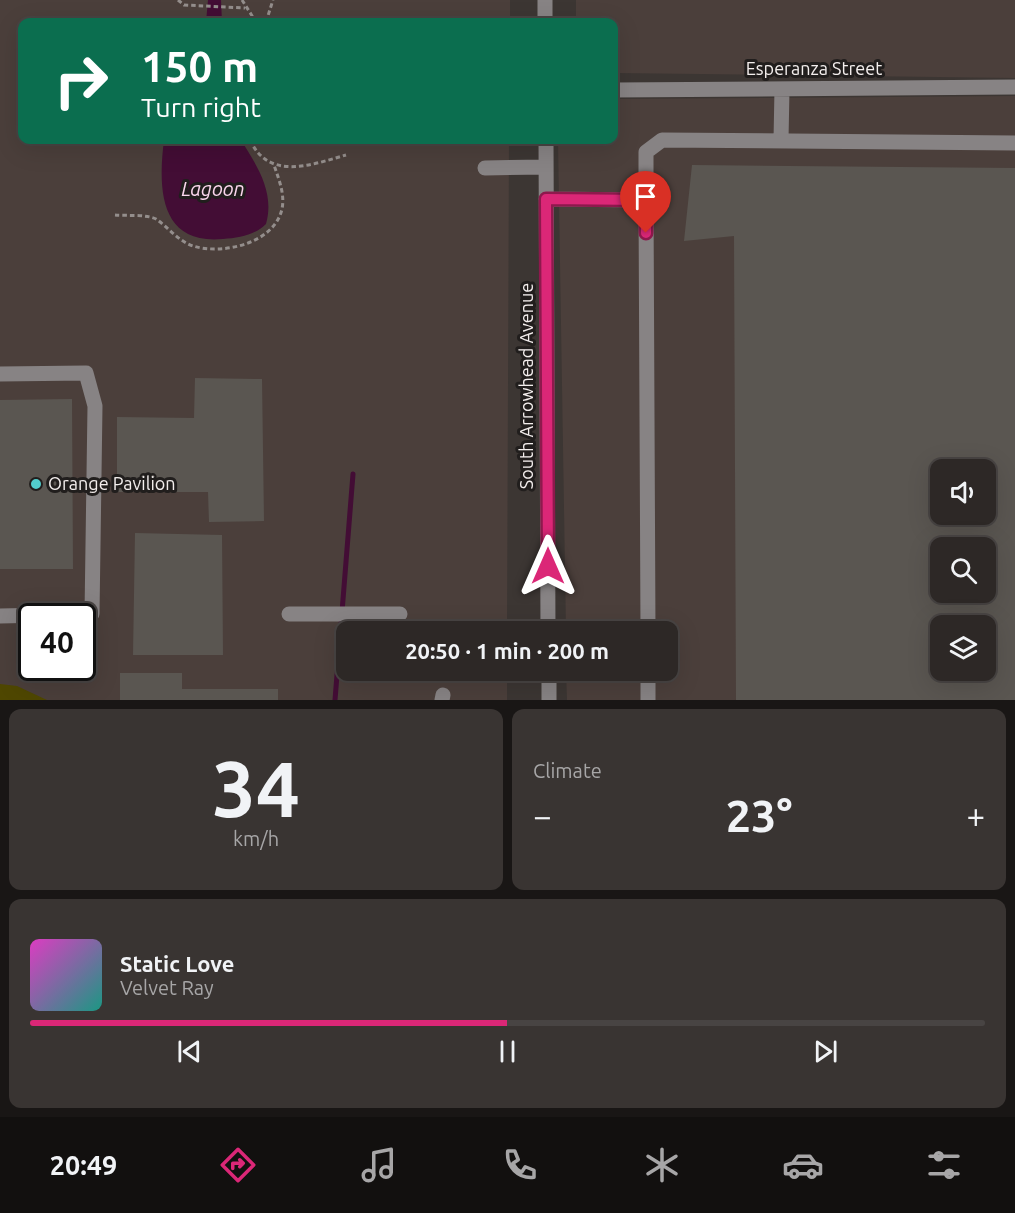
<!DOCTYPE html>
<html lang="en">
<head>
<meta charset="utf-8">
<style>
  :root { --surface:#2d2826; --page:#393432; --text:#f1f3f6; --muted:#a7a6a7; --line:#484443; --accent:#db2777 }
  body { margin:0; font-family:Ubuntu,sans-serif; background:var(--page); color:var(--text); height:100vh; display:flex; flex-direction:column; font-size:22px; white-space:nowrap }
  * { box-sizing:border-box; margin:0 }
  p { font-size:20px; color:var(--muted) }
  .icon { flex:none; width:33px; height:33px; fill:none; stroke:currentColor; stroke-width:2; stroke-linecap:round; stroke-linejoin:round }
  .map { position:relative; height:700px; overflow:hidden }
  .sheet { display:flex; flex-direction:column; gap:9px; padding:9px; background:#191615; flex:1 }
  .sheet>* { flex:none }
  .guide { position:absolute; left:18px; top:18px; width:600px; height:126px; border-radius:12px; box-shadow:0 6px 24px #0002,0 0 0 2px var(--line); background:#0b6e4f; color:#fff; overflow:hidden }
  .controls { position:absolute; left:930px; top:459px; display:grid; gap:12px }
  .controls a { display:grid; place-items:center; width:66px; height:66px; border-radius:12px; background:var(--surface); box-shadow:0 6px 24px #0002,0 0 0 2px var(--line); font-size:30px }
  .speed { position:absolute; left:18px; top:603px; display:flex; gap:12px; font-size:30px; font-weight:700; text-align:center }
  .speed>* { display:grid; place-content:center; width:78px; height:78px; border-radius:50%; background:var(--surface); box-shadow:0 6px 24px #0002,0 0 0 2px var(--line); line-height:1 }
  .speed .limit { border:3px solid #111; border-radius:9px; background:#fff; color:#111 }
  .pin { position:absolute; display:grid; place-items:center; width:51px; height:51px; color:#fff; margin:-62px -26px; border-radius:50% 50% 50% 0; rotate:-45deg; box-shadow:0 0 6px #0007 }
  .pin .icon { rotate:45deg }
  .me { position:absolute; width:66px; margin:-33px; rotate:0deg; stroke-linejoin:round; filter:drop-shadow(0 0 4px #0008) }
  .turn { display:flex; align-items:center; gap:21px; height:126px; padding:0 24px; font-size:27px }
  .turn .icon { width:78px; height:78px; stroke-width:2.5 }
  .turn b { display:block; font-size:42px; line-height:51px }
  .big { font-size:45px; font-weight:600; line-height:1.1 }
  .sheet .tile { flex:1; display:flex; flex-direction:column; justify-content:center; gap:9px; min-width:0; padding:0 21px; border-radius:12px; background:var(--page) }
  .sheet .dial { align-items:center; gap:0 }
  .dial b { font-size:78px; line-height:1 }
  .song { display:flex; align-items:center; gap:18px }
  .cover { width:72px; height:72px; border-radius:9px; background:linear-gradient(135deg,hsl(310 70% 55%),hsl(170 70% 35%)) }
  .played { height:6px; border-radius:3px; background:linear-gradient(90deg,var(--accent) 50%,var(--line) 50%) }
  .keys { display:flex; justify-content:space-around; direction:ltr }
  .heat { display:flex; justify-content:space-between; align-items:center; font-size:33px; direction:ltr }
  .sheet .tiles { flex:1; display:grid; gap:9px; grid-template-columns:1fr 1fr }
  .tile:last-child { grid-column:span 2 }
  .trip { position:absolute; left:336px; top:621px; width:342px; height:60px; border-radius:12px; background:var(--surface); box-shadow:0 6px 24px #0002,0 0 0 2px var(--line); font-weight:600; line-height:60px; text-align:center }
  .tabs { display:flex; height:96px; justify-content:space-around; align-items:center; background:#12100f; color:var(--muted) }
  .tabs .icon { width:42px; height:42px }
  .tabs .active { color:var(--accent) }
  .tabs b { font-size:27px; color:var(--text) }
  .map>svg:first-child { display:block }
</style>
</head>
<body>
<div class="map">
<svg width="1015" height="700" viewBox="0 0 1015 700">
  <rect width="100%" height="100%" fill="#3c3633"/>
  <path fill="#4b3f3b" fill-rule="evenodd" d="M0 0H510V22H22V140H509L507 631 346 632V670L507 671V700H0ZM32 616H82V668H32Z
    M576 0H1015V78L614 73V22H576Z
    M1015 96V700H567L566 671 668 670V632L566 631 558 140H614V99ZM940 470H986V514H940ZM940 548H986V592H940ZM940 626H986V670H940Z"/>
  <path fill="#4f4700" d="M0 684 17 686 47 700H0Z"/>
  <path fill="#430d35" d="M208 0H221L222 22H206Z
    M164 140H241C257 166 275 192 266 224 255 235 239 238 223 239 159 245 158 188 164 140Z"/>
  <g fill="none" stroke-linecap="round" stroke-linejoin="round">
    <path stroke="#430d35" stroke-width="5" d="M335 700 353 474"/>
  </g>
  <path fill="#5a5651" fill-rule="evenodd" d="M692 165 1015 168V700H736L734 236 684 241ZM940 470H986V514H940ZM940 548H986V592H940ZM940 626H986V670H940Z
    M195 378 262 379 264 521 209 522 208 492H117V417L194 418Z
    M72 399 73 569H0V400Z
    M135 533 222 535 223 655H133Z
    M120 673H182V689H278V700H120Z"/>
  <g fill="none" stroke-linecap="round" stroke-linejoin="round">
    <path stroke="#948e8c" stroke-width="3" stroke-dasharray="4.5 3" stroke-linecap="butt" d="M178 0 184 5 245 8
      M242 0 256 22
      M266 22 273 0
      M250 140C269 181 311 165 346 155
      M115 215C126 216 146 214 156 219 168 227 178 241 193 246 222 255 274 244 282 209 285 194 279 180 274 165"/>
    <path stroke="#878384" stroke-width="15" d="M545 22V0
      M614 90 1015 87
      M546 140 548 632
      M781 140 782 89
      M485 168 546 167
      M546 199 646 200 648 632
      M646 200V152L662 140 1015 143
      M0 374 86 373 95 406 92 614 0 616
      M289 614H400
      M549 670V700
      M648 670V700
      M442 700 443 695"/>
  </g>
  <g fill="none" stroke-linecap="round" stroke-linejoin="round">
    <g stroke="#8e194d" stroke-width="15">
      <path id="route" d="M548 566 546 199 646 200V233"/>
    </g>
    <use href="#route" stroke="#db2777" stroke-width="10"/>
  </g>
  <circle fill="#52cdcc" stroke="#211e1d" stroke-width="2" cx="36" cy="484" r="6"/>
  <g text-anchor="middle" stroke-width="6" stroke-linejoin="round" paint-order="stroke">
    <g font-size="18" fill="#f3eeed" stroke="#211e1d">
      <text x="814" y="75">Esperanza Street</text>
      <text transform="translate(527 386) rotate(-90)" y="6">South Arrowhead Avenue</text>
    </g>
    <g font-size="18" fill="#f3eeed" stroke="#211e1d" text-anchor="start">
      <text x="48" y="490">Orange Pavilion</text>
    </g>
    <g font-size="20" font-style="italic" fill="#fbd6ed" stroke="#211e1d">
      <text x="213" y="196">Lagoon</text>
    </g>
  </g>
</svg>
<div class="controls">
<a><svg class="icon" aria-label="sound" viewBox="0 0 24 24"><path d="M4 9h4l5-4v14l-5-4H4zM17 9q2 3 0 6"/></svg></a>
<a><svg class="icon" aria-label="search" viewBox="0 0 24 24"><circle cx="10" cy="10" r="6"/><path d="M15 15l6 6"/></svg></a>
<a><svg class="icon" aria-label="layers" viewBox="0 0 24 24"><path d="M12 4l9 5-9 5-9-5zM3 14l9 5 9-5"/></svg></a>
</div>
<div class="speed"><div class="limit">40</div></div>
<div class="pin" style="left:646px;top:233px;background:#d93025"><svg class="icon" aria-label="arrive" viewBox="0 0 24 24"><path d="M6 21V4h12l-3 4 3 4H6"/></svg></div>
<svg class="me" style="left:548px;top:566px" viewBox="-20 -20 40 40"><path d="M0-17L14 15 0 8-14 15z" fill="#db2777" stroke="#fff" stroke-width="4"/></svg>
<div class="trip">20:50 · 1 min · 200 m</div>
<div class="guide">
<div class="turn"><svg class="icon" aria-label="right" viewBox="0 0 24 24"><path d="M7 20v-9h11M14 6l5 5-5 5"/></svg><div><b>150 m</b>Turn right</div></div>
</div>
</div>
<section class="sheet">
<div class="tiles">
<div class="tile dial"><b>34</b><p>km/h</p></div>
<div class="tile"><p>Climate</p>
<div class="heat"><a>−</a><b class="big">23°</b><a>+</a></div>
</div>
<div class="tile">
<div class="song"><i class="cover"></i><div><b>Static Love</b><p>Velvet Ray</p></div></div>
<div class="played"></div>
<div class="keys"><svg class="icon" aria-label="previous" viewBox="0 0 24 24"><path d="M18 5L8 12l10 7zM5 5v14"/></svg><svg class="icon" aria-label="pause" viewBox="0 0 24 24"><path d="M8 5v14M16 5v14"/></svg><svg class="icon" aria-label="next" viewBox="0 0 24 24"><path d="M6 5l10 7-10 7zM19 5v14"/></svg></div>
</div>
</div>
</section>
<nav class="tabs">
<b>20:49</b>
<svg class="icon active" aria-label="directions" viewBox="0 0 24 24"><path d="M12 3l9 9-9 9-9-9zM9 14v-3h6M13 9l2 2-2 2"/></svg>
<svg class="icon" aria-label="music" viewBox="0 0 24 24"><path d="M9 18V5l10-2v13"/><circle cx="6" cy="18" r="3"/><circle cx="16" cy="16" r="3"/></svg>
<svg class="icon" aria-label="phone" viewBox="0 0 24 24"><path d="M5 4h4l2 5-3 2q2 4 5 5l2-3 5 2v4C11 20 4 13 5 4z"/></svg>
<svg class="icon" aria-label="climate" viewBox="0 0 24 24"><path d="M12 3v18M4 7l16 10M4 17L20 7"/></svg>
<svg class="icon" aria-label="car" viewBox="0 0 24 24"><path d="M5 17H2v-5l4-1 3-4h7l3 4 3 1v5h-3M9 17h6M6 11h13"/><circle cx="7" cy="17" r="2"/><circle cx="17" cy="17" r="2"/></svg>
<svg class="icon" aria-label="filters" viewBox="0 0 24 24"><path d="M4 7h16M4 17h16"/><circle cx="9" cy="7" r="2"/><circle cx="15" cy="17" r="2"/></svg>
</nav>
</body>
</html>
